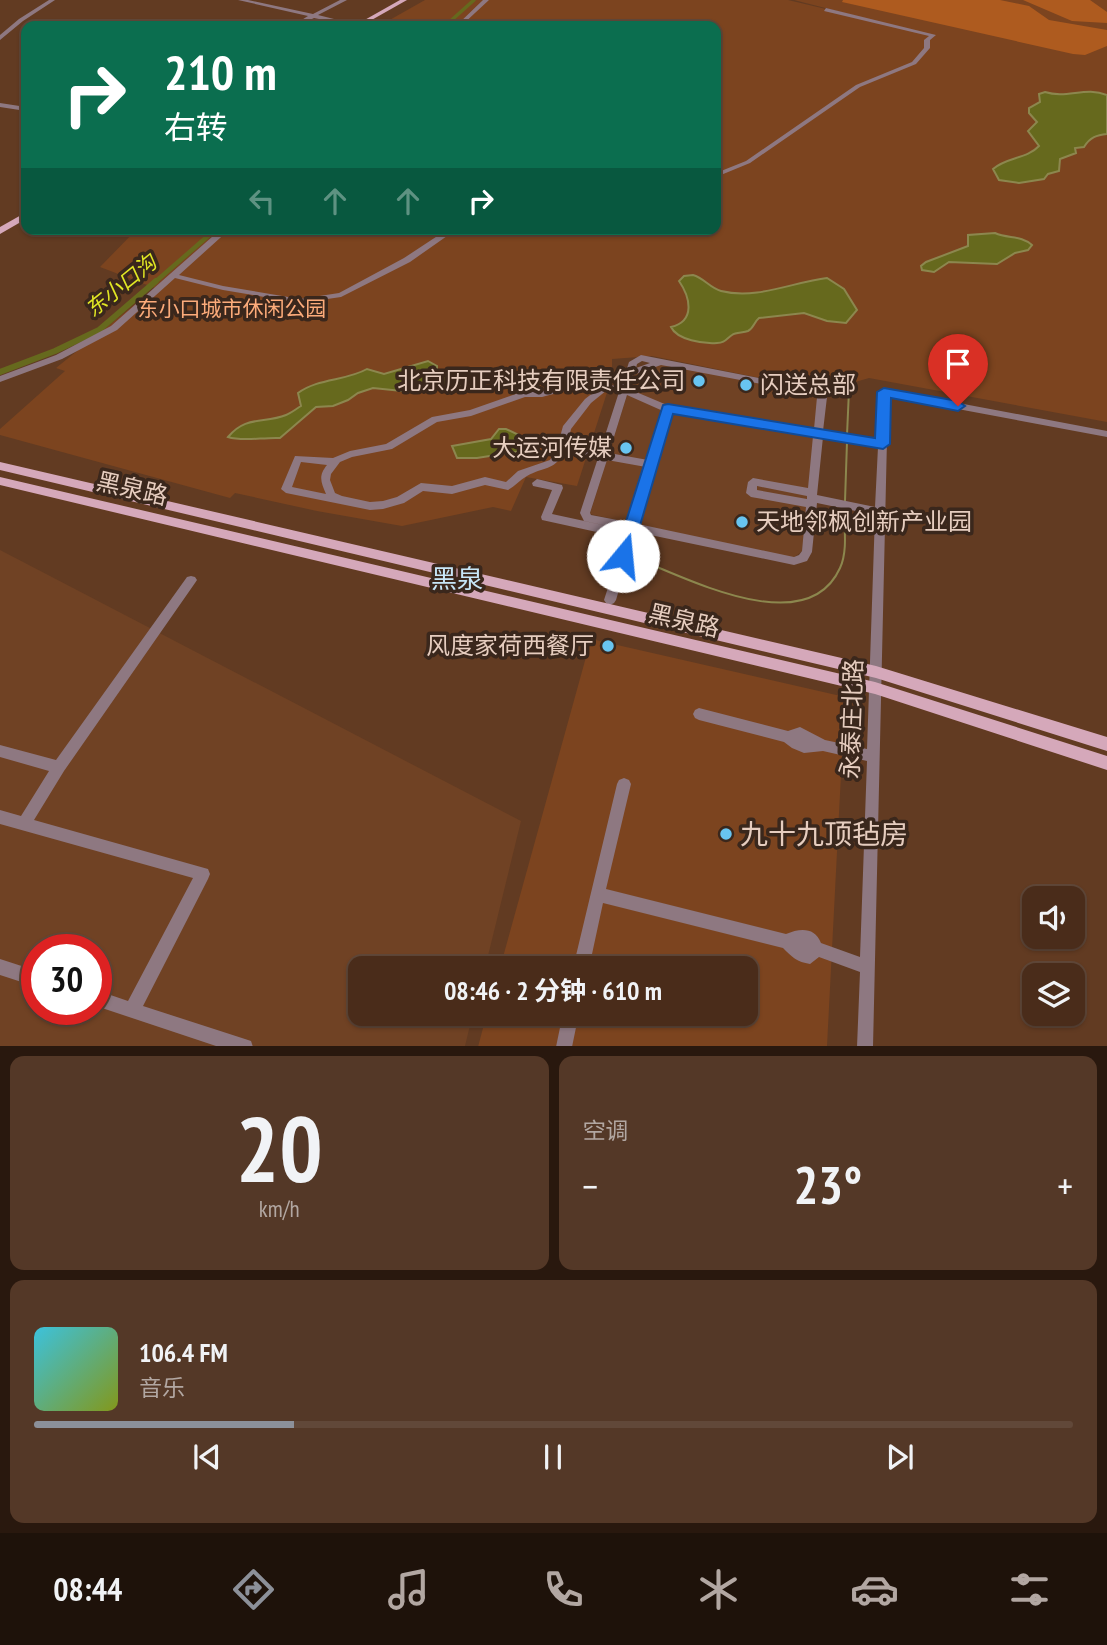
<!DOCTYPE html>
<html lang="zh">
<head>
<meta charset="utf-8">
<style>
  :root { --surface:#4a2c1a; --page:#543827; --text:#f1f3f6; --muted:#b2a7a2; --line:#614839; --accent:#8c9099 }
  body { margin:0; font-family:"PT Sans Narrow","Noto Sans SC",sans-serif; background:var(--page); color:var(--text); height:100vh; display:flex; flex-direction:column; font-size:26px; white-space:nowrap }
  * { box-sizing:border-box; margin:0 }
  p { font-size:23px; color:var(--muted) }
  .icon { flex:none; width:38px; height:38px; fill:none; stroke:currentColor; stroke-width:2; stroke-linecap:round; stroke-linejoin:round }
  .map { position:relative; height:1046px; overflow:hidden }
  .panel { display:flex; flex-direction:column; gap:10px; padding:10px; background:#29180e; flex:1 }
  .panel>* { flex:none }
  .guide { position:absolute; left:21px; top:21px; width:700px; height:214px; border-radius:14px; box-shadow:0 2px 5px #0004,0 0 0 2px var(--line); background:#0b6e4f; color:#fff; overflow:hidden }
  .controls { position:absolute; left:1022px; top:886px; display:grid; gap:14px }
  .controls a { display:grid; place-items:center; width:63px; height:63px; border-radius:14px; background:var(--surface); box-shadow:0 2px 5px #0004,0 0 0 2px var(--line); font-size:35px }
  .speed { position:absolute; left:21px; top:934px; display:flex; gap:14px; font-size:35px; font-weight:700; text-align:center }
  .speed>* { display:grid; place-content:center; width:91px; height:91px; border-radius:50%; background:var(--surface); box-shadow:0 2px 5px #0004,0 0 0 2px var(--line); line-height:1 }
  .speed .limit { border:10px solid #d22; background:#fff; color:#111 }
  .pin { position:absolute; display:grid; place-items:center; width:60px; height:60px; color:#fff; margin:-72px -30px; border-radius:50% 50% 50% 0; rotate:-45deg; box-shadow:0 0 7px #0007 }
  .pin .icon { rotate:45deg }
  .me { position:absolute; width:77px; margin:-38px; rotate:17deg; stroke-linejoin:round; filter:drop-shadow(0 0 5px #0008) }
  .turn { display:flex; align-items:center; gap:24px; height:147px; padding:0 28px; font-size:32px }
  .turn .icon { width:91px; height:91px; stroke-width:2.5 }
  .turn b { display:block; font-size:49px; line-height:60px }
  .lanes { display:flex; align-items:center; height:66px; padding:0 28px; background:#0003; justify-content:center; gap:35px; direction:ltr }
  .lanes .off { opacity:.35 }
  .big { font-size:52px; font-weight:700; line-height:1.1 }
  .panel .card { flex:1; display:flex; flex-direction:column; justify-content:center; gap:10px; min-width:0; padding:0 24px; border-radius:14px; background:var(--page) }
  .panel .dial { align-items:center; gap:0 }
  .dial b { font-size:91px; line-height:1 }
  .song { display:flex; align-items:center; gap:21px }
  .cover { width:84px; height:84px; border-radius:10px; background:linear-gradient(135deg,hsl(190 70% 55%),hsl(70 70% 35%)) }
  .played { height:7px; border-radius:4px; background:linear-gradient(90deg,var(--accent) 25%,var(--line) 25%) }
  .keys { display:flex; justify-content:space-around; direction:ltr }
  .heat { display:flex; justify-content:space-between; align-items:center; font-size:38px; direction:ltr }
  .panel .tiles { flex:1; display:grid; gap:10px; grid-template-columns:1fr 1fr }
  .card:last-child { grid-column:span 2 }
  .trip { position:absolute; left:348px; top:956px; width:410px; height:70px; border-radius:14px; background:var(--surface); box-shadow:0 2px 5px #0004,0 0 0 2px var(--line); font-weight:700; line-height:70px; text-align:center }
  .tab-bar { display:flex; height:112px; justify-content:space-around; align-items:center; background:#1e120a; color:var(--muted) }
  .tab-bar .icon { width:49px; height:49px }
  .tab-bar .on { color:var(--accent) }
  .tab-bar b { font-size:32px; color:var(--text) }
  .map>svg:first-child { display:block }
</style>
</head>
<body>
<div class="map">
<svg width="1107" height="1047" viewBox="0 0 1107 1047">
  <rect width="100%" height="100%" fill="#623b22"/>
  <path fill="#704224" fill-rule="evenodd" d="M661 364 812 391 818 397 802 551 793 558 590 514 634 373Z
    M0 550 521 821 485 968H360V1013H473L465 1046H0ZM37 950H96V1010H37Z"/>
  <path fill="#7c441f" d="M425 0H788L872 20 794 0H1107V422L869 378 824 391 652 356 612 359V377L577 486 526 477 511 511 493 507 402 526 317 511 235 493 230 498 0 435V429L65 371 56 368 155 288 100 267 137 229H716V26H379Z
    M591 639 845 697 827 1046 478 1047 487 1013H746V968H500Z"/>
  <path fill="#ae5b1f" d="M843 0H1000L1029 6 1049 20 1107 30V46L1085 55 1073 54 842 2Z
    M1023 0H1090L1107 12V23L1072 21Z"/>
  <path fill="#66691d" stroke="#8c874e" stroke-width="2" d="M1045 92C1067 99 1086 86 1107 95V134C1097 135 1090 137 1084 147L1075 148 1076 153 1060 159 1059 171 1048 174 1044 179 1019 183 999 180 993 169C1006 157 1027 159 1039 146L1028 131 1037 122 1029 113V108L1040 102 1039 94Z
    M995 233C1008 239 1021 235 1032 245L1028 250 1015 253 997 264 949 262 934 272 922 270 921 266 926 262 968 246V235Z
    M693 275C704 278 710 288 721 291 757 300 793 282 827 278L844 289 857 310 846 323 827 321 804 313 759 318C754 322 754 328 748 331 743 333 736 332 732 335 726 339 725 343 717 343 704 344 677 340 671 327 696 321 690 297 679 281L684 276Z
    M428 361 437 366V372L466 371 475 376 477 383 466 386H422L402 391 373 388 358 393 348 400 333 406 316 407 280 438C263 437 243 442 228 437 246 415 264 424 286 415 291 413 296 409 301 406L298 393C318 378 346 381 367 369L384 374Z
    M499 429H506L519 435 518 440 527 445 528 450 477 458H457L452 446 491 439Z"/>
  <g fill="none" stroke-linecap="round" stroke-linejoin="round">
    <path stroke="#8c874e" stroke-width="2" d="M847 435 849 390
      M845 501 847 442
      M645 562C695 582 808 639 840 568 848 551 844 527 844 509"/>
    <path stroke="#66691d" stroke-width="3.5" d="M445 26 474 0"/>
    <path stroke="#66691d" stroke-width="4.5" d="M154 283 216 229"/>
    <path stroke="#66691d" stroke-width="6" d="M0 372 55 351 99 330 156 281"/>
    <path fill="#8e7881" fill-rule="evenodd" d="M49 0H55L23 21 0 40V35L19 19Z
      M238 0H248L313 14 340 0H347L318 15 362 26H353L314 18 298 26H292L308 16Z
      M483 0H489L461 26H456Z
      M826 8 936 35 930 40V48L916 64 860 87 750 163 716 177V173L746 161 856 85 912 62 924 48V40L929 36 824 11Z
      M0 103 26 107V111L0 107Z
      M221 229H230L179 275 223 286 300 299 339 293 404 258 448 229H457L410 262 341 297 300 303 223 290 175 278 117 330 62 359 0 382V376L56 355 111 326Z
      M641 355 821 390 827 397 823 431 878 440 879 392 884 389 1107 431V437L888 396 873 1047H857L860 972 819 957 810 964C797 962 792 957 783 948L603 903 589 968H573L617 784 619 780 624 778 629 780 631 784 606 889 786 934C800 928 815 927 821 943L860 957 867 761 823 751 804 753 792 748 784 742 699 720 695 718 693 714 695 710 699 708 788 731 800 727 825 740 867 749 875 515 817 503 812 552 807 561 794 565 636 532 616 600 614 603 610 605 606 603 604 600 624 538 542 520 541 517 552 490 533 486 532 483 537 479 562 485 563 488 552 514 626 530 584 521 580 513 598 458 565 452C552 472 545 466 527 476 520 480 515 486 508 490L485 485 452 494 423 491 404 503 383 509 370 510 286 493 281 489 295 456 333 458 350 451 386 444 432 417 470 410 524 391H542L566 385 589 375 601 378 605 384 621 387 629 362ZM642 361 650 363 636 368 637 364ZM661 365 815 394 817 397 814 429 667 405 629 389 633 375ZM590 381 595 382 593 386 598 389 585 399 563 426 557 448 550 460 518 471 506 482 485 477 452 486 421 483 397 497 383 501 370 502 342 496 335 493 330 480 331 474 340 462 352 457 392 449 437 422 471 416 525 397H542L572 389ZM607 390 619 392 600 451 567 446 571 429 591 403ZM627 395 663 411 648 460 609 453ZM672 412 813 436 808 488 753 478 748 482 746 493 751 497 806 507 802 551 799 555 794 557 638 524ZM823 437 878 447 875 507 817 495ZM607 460 646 467 628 522 591 515 590 513ZM301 462 327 465C318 476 321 482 326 494L292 487ZM757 486 807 496V499L757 490Z
      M191 576 195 577 197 580 195 583 64 771 34 820 208 869 210 874 208 879 143 1006 245 1039 251 1041 253 1047H219L96 1006V990L128 1001 193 878 0 824V810L21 816 49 771 0 757V745L56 760 187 577Z
      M0 959 37 971V987L0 975Z
      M563 1013H579L572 1047H556Z"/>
    <path fill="#d5a8ba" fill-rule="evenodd" d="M400 0H407L361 26H354Z
      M23 214H26V219L0 234V227Z
      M0 462 876 666 1107 737V751L876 678 0 470Z
      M0 477 875 682 1107 756V770L875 694 0 485Z"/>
  </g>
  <path fill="#1a73e8" stroke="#114b97" stroke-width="2" d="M884 388 958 401 965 406 958 411 891 398 890 444 883 449 673 414 631 556 629 561H617L615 556 663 405 668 404 875 438 877 392Z"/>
  <g fill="#68c4f0" stroke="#3a271c" stroke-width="2.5">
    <circle cx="699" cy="381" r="7"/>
    <circle cx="746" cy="385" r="7"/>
    <circle cx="626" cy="448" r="7"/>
    <circle cx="742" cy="522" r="7"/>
    <circle cx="608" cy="646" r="7"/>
    <circle cx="726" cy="834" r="7"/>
  </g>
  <g text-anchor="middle" stroke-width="7" stroke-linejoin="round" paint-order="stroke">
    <g font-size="21" font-style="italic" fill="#e1e724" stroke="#3a271c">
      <text transform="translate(121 286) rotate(-39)" y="7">东小口沟</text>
    </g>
    <g font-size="21" fill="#fcab7a" stroke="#3a271c">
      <text x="232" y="316">东小口城市休闲公园</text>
    </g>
    <g font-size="24" fill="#e6cdbf" stroke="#3a271c" text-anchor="end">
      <text x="685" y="389">北京历正科技有限责任公司</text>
      <text x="760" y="393" text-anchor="start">闪送总部</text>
      <text x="612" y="456">大运河传媒</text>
      <text x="756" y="530" text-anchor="start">天地邻枫创新产业园</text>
      <text x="594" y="654">风度家荷西餐厅</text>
    </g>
    <g font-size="24" fill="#e6cdbf" stroke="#3a271c">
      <text transform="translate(132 489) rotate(13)" y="8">黑泉路</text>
      <text transform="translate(684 621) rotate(13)" y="8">黑泉路</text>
      <text transform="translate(852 719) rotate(-88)" y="8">永泰庄北路</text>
    </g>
    <g font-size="26" fill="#c7e6f7" stroke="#3a271c">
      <text x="457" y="588">黑泉</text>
    </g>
    <g font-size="28" fill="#e6cdbf" stroke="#3a271c" text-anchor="start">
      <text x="740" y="844">九十九顶毡房</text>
    </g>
  </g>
</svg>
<div class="controls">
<a><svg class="icon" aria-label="sound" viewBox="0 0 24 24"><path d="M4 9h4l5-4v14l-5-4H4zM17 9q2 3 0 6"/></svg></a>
<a><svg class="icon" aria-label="layers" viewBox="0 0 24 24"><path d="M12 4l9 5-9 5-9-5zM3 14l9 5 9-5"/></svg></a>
</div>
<div class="speed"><div class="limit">30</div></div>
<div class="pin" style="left:958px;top:406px;background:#d93025"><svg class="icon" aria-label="arrive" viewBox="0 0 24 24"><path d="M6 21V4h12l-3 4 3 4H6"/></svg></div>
<svg class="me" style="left:623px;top:556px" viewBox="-20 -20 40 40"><circle r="19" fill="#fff"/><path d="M0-13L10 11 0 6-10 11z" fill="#1a73e8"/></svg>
<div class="trip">08:46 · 2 分钟 · 610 m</div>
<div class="guide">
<div class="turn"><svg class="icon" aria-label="right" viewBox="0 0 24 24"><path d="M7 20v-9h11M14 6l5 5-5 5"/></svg><div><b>210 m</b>右转</div></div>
<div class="lanes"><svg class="icon off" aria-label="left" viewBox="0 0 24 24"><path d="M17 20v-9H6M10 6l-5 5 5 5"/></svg><svg class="icon off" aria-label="ahead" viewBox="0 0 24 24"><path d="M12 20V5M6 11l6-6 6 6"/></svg><svg class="icon off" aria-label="ahead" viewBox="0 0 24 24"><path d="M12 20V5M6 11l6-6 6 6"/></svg><svg class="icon" aria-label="right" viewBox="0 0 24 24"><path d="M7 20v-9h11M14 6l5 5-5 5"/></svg></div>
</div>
</div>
<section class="panel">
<div class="tiles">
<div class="card dial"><b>20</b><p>km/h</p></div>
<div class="card"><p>空调</p>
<div class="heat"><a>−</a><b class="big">23°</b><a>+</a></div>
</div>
<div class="card">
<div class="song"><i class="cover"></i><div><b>106.4 FM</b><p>音乐</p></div></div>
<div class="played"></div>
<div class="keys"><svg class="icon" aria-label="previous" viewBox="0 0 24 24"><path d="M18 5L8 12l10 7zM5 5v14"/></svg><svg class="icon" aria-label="pause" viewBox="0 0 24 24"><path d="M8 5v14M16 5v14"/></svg><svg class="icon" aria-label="next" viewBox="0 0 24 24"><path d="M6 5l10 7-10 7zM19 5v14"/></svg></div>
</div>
</div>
</section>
<nav class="tab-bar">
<b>08:44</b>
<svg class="icon on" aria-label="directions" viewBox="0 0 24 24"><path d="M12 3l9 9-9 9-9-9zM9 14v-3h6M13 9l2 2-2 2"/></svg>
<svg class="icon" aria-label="music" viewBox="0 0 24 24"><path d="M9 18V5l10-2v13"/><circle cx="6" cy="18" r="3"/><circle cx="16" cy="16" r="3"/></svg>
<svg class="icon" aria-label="phone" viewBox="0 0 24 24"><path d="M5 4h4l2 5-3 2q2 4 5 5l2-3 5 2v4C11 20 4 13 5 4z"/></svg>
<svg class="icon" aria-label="climate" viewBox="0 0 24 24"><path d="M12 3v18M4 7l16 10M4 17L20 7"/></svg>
<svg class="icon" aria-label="car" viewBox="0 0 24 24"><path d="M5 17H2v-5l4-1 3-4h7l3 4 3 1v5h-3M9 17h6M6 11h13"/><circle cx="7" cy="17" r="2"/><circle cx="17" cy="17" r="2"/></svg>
<svg class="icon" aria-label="filters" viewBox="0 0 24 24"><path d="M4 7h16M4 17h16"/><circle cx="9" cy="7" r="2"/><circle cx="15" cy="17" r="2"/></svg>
</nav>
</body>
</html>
